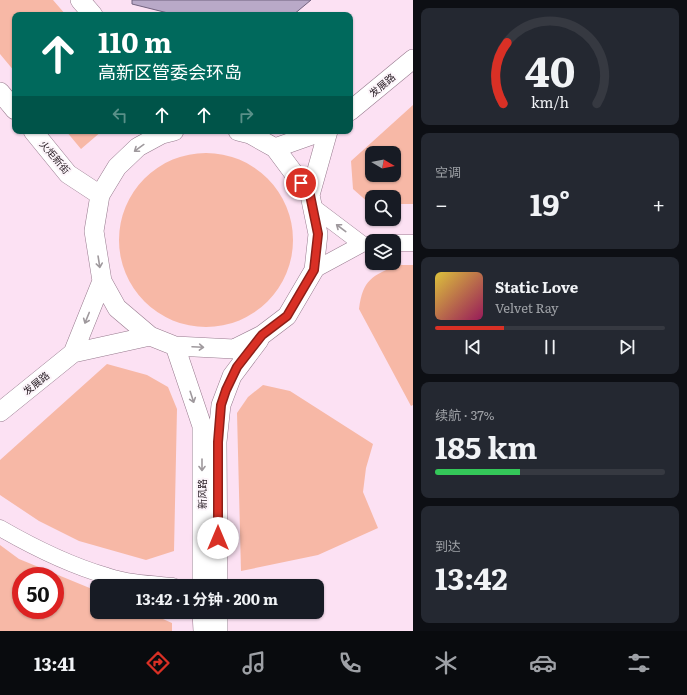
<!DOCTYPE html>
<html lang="zh">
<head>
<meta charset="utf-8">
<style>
  :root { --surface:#171b24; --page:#242831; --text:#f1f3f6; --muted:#9ea1a6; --line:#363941; --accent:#d93025 }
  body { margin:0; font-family:Literata,"Noto Sans SC",serif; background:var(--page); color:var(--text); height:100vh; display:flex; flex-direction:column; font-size:15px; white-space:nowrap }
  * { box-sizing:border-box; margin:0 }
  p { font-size:13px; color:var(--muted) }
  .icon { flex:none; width:22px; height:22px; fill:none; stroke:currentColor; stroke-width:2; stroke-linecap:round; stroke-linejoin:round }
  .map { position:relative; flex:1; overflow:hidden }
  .sheet { display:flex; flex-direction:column; gap:8px; padding:8px; background:#0d0f14; width:274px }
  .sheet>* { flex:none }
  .top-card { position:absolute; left:12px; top:12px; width:341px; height:122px; border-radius:8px; box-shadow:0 1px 3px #0004; background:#00695c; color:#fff; overflow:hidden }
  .needle { width:26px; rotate:100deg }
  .buttons { position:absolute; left:365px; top:146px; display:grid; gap:8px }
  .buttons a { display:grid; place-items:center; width:36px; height:36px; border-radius:8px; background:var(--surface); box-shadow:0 1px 3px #0004; font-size:20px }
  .speed { position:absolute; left:12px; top:567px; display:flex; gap:8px; font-size:20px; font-weight:700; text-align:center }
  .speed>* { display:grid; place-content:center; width:52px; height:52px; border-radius:50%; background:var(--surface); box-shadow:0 1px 3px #0004; line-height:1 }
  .speed .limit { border:6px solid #d22; background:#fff; color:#111 }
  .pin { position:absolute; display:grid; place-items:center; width:34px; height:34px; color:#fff; margin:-17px; border:2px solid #fff; border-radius:50%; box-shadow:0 1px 4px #0007 }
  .me { position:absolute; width:44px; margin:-22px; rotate:0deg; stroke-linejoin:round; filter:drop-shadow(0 0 3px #0008) }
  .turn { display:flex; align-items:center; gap:14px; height:84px; padding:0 20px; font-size:18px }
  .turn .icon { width:52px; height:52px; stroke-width:2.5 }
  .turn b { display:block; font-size:28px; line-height:34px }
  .lanes { display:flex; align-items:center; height:38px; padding:0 20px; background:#0003; justify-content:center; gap:20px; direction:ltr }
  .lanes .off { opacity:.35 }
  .big { font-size:30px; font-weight:700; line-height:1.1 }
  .sheet .widget { flex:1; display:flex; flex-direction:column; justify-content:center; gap:6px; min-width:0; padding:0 14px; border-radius:8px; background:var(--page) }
  .sheet .dial { align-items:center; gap:0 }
  .dial svg { height:104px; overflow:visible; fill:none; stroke:var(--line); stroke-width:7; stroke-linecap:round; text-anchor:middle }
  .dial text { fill:var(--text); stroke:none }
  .song { display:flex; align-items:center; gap:12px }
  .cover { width:48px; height:48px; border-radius:6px; background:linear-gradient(135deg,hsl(50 70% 55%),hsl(330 70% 35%)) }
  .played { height:4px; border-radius:2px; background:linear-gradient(90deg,var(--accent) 30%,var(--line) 30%) }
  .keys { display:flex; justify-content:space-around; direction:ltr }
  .heat { display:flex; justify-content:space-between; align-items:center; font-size:22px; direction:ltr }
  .charge { height:6px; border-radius:3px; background:linear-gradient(90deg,#34c759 37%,var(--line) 0) }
  .trip { position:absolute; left:90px; top:579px; width:234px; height:40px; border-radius:8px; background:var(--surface); box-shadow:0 1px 3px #0004; font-weight:700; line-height:40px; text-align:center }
  .tab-bar { display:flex; height:64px; justify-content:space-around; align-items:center; background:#090b0e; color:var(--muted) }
  .tab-bar .icon { width:28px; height:28px }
  .tab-bar .selected { color:var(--accent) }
  .tab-bar b { font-size:18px; color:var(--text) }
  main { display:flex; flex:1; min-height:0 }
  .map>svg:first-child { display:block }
</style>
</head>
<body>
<main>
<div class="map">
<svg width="413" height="631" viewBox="0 0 413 631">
  <rect width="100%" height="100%" fill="#fce1f3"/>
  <path fill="#f7b8a6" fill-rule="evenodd" d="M0 0H53L66 15H15V72L0 54Z
    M413 105V204H394V197H372V204H370L353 189 351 161ZM372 153H394V175H372Z
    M66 131H102L81 149Z
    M119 240a87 87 0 1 1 174 0a87 87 0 1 1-174 0Z
    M398 265H413V405L411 406 359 309C363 279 372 276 398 265Z
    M107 364 147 375 168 387 177 409 174 551 146 560 79 541 39 521 0 495V460Z
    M263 385 290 391 373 444 366 468 363 492 378 528 318 555 241 571 237 413 248 397Z
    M0 545 19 559 97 591V612H147L172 623V631H0ZM21 576H55V610H21Z"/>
  <path fill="#b9a9c8" stroke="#71627e" d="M132 0H311L293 15H176L132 4Z"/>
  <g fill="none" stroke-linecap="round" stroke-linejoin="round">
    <g stroke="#977a8e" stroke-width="17">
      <path id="tertiary" d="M313 207 362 244 314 270
        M394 243H413
        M0 528C33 547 69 565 107 576 128 583 151 584 173 586"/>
    </g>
    <g stroke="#977a8e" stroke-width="20">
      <path id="secondary" d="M80 0 93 15
        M0 92 15 110
        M350 111 413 59
        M33 131 68 174 100 195
        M174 131 162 134 138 147 117 167 100 195 94 231 102 281 117 308 150 336 175 346 234 349 262 335 287 316 314 270 318 234 310 195 275 148 250 134 238 131
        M275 148 323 131
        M310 195 328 131
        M102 281 73 353 150 336
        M175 346 202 426V586
        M0 412 73 353
        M218 586 217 442 221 405 232 376 259 340
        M202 612 203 631
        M218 612V631"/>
    </g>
    <use href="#tertiary" stroke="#fff" stroke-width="16"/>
    <use href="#secondary" stroke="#fff" stroke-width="19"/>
  </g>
  <defs><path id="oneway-shaft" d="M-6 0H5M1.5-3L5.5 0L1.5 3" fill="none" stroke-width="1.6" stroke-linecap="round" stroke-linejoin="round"/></defs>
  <g stroke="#9f999d">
    <use href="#oneway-shaft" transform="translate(139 148) rotate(144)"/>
    <use href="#oneway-shaft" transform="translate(341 228) rotate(-143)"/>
    <use href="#oneway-shaft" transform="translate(99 262) rotate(81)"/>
    <use href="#oneway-shaft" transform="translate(87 318) rotate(112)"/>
    <use href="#oneway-shaft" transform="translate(198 347) rotate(3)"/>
    <use href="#oneway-shaft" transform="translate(192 397) rotate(72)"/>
    <use href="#oneway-shaft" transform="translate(202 465) rotate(90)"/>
  </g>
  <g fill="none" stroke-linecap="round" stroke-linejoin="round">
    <g stroke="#8d1f18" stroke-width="10">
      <path id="route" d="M218 538V442L221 405 226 390 237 367 262 335 287 316 314 270 318 234 310 195 301 183"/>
    </g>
    <use href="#route" stroke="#d93025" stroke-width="7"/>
  </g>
  <g text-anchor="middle" stroke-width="4" stroke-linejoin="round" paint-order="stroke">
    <g font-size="10" fill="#291d25" stroke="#fcf5fa">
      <text transform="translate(382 85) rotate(-40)" y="4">发展路</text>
      <text transform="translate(55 157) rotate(49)" y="4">火炬新街</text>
      <text transform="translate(36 383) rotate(-39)" y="4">发展路</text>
      <text transform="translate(202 494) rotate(-90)" y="4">新风路</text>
    </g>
  </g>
</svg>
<div class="buttons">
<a><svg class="needle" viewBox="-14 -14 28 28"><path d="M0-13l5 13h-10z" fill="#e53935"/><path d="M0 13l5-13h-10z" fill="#9ea1a6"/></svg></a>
<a><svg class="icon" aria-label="search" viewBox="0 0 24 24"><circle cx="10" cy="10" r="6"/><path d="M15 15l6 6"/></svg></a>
<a><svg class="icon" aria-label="layers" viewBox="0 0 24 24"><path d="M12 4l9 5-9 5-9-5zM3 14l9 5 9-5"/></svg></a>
</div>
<div class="speed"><div class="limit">50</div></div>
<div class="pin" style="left:301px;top:183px;background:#d93025"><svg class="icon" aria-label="arrive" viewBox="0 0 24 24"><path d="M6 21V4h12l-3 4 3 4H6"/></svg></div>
<svg class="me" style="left:218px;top:538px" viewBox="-20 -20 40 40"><circle r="19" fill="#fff"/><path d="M0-13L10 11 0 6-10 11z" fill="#d93025"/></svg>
<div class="trip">13:42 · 1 分钟 · 200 m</div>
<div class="top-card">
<div class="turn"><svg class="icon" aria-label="ahead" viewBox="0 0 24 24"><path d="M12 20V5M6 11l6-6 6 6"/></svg><div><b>110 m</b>高新区管委会环岛</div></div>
<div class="lanes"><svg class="icon off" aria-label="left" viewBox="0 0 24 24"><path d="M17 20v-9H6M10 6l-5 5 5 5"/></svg><svg class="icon" aria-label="ahead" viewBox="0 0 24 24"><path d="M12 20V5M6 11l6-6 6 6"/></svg><svg class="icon" aria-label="ahead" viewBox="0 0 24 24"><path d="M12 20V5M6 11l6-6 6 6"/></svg><svg class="icon off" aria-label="right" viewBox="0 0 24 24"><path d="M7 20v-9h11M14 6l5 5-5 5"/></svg></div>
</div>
</div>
<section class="sheet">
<div class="widget dial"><svg viewBox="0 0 100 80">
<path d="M14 69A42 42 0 1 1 86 69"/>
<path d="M14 69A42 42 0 0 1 17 22" stroke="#d93025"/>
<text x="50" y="56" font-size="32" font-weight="700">40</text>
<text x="50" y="72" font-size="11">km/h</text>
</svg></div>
<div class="widget"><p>空调</p>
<div class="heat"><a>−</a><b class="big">19°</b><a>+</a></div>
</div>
<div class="widget">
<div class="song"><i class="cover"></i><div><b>Static Love</b><p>Velvet Ray</p></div></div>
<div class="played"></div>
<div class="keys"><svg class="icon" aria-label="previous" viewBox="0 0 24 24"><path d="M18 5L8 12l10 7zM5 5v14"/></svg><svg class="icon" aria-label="pause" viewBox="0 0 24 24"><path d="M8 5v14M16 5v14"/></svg><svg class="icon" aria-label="next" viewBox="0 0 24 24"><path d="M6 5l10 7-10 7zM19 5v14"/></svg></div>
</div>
<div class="widget"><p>续航 · 37%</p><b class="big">185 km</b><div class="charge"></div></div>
<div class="widget"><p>到达</p><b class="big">13:42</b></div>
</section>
</main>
<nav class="tab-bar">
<b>13:41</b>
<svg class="icon selected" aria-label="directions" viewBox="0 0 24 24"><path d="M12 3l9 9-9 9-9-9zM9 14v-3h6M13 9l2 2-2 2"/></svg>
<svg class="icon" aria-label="music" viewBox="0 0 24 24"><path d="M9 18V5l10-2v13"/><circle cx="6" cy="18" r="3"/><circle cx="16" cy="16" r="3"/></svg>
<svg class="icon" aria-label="phone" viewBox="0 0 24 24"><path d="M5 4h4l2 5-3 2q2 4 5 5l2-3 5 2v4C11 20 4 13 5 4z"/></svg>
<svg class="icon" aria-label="climate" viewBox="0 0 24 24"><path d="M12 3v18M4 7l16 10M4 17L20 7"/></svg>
<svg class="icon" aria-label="car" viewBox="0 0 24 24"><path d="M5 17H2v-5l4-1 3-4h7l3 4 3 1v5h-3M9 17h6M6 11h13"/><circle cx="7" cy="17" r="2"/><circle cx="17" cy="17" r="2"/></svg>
<svg class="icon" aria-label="filters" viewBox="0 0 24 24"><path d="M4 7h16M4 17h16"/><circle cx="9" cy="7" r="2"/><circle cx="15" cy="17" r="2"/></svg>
</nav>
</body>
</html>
